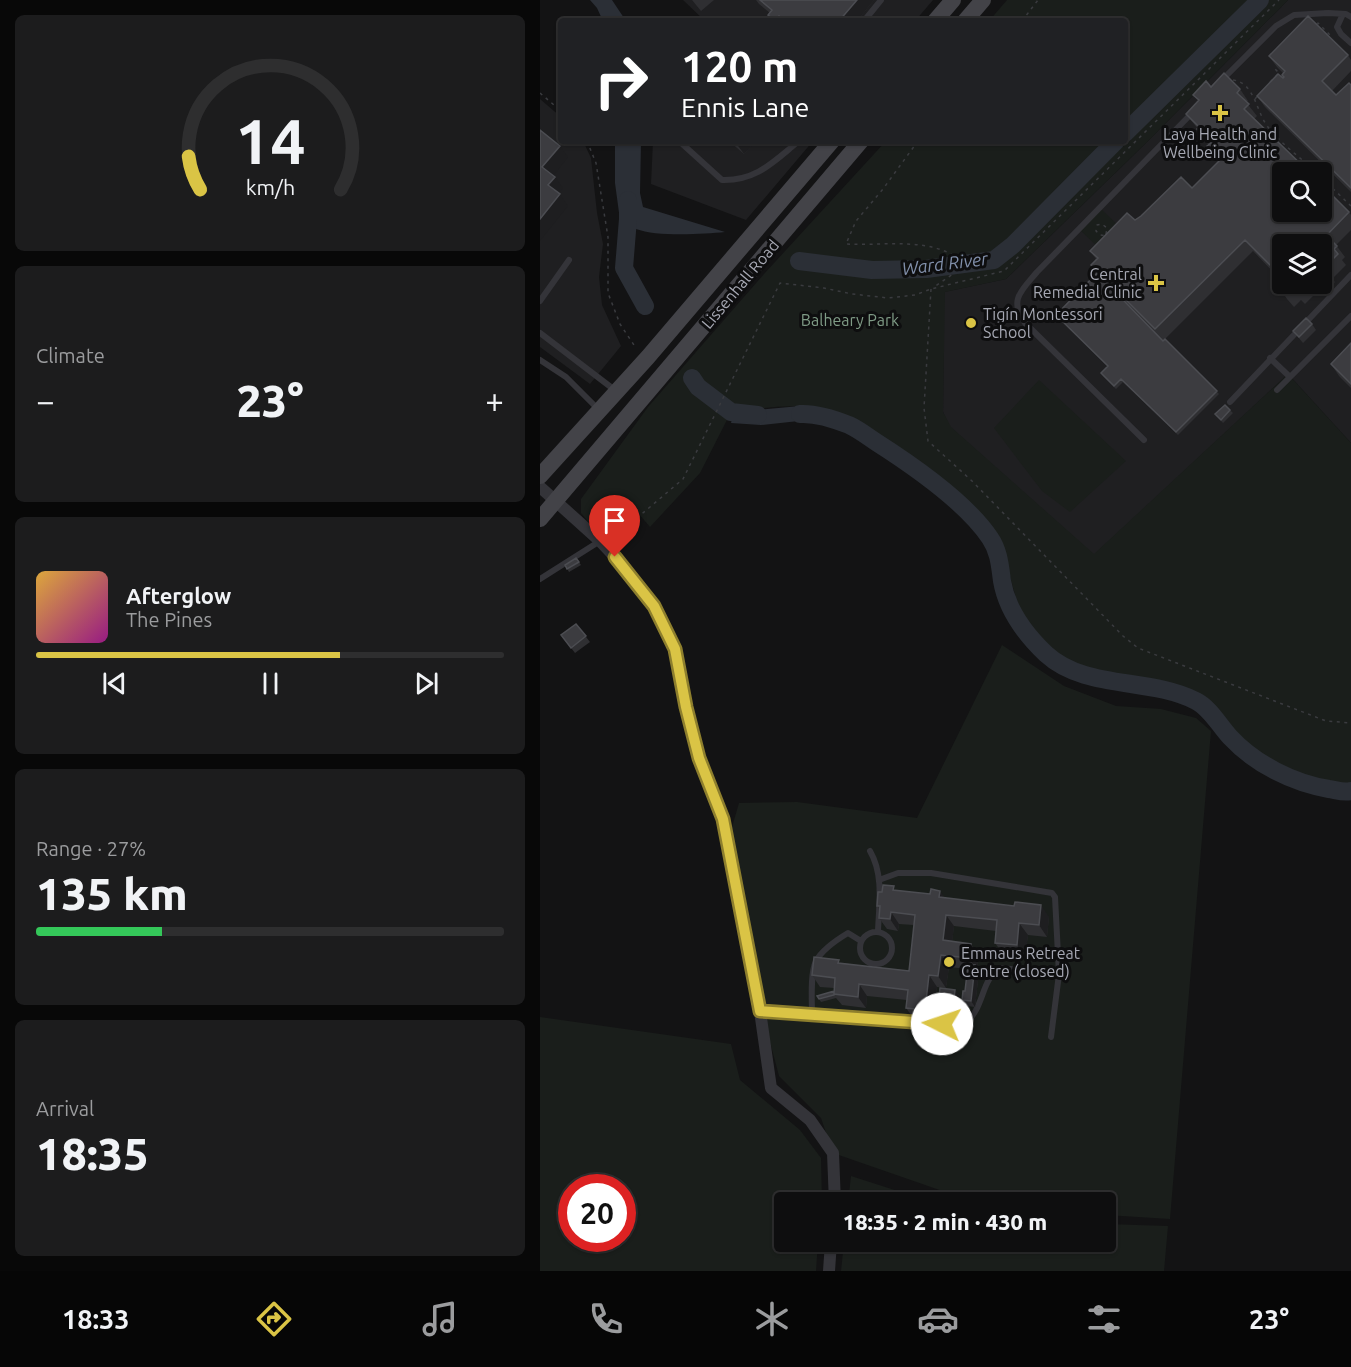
<!DOCTYPE html>
<html lang="en">
<head>
<meta charset="utf-8">
<style>
  :root { --surface:#0e0e0f; --page:#1c1c1d; --text:#f1f3f6; --muted:#9b9c9e; --line:#2e2e2f; --accent:#dac445 }
  body { margin:0; font-family:Ubuntu,sans-serif; background:var(--page); color:var(--text); height:100vh; display:flex; flex-direction:column; font-size:22px; white-space:nowrap }
  * { box-sizing:border-box; margin:0 }
  p { font-size:20px; color:var(--muted) }
  .icon { flex:none; width:33px; height:33px; fill:none; stroke:currentColor; stroke-width:2; stroke-linecap:round; stroke-linejoin:round }
  .map { position:relative; flex:1; overflow:hidden }
  .details { display:flex; flex-direction:column; gap:15px; padding:15px; background:#080808; width:540px }
  .details>* { flex:none }
  .hud { position:absolute; left:18px; top:18px; width:570px; height:126px; border-radius:6px; box-shadow:0 2px 4px #0004,0 0 0 2px var(--line); background:#202124; color:#fff; overflow:hidden }
  .buttons { position:absolute; left:732px; top:162px; display:grid; gap:12px }
  .buttons a { display:grid; place-items:center; width:60px; height:60px; border-radius:6px; background:var(--surface); box-shadow:0 2px 4px #0004,0 0 0 2px var(--line); font-size:30px }
  .speed { position:absolute; left:18px; top:1174px; display:flex; gap:12px; font-size:30px; font-weight:700; text-align:center }
  .speed>* { display:grid; place-content:center; width:78px; height:78px; border-radius:50%; background:var(--surface); box-shadow:0 2px 4px #0004,0 0 0 2px var(--line); line-height:1 }
  .speed .limit { border:9px solid #d22; background:#fff; color:#111 }
  .pin { position:absolute; display:grid; place-items:center; width:51px; height:51px; color:#fff; margin:-62px -26px; border-radius:50% 50% 50% 0; rotate:-45deg; box-shadow:0 0 6px #0007 }
  .pin .icon { rotate:45deg }
  .me { position:absolute; width:66px; margin:-33px; rotate:274deg; stroke-linejoin:round; filter:drop-shadow(0 0 4px #0008) }
  .turn { display:flex; align-items:center; gap:21px; height:126px; padding:0 24px; font-size:27px }
  .turn .icon { width:78px; height:78px; stroke-width:2.5 }
  .turn b { display:block; font-size:42px; line-height:51px }
  .big { font-size:45px; font-weight:800; line-height:1.1 }
  .details .tile { flex:1; display:flex; flex-direction:column; justify-content:center; gap:9px; min-width:0; padding:0 21px; border-radius:9px; background:var(--page) }
  .details .dial { align-items:center; gap:0 }
  .dial svg { height:156px; overflow:visible; fill:none; stroke:var(--line); stroke-width:7; stroke-linecap:round; text-anchor:middle }
  .dial text { fill:var(--text); stroke:none }
  .song { display:flex; align-items:center; gap:18px }
  .cover { width:72px; height:72px; border-radius:9px; background:linear-gradient(135deg,hsl(40 70% 55%),hsl(310 70% 35%)) }
  .played { height:6px; border-radius:3px; background:linear-gradient(90deg,var(--accent) 65%,var(--line) 65%) }
  .keys { display:flex; justify-content:space-around; direction:ltr }
  .heat { display:flex; justify-content:space-between; align-items:center; font-size:33px; direction:ltr }
  .charge { height:9px; border-radius:4px; background:linear-gradient(90deg,#34c759 27%,var(--line) 0) }
  .trip { position:absolute; left:234px; top:1192px; width:342px; height:60px; border-radius:6px; background:var(--surface); box-shadow:0 2px 4px #0004,0 0 0 2px var(--line); font-weight:800; line-height:60px; text-align:center }
  .tab-bar { display:flex; height:96px; justify-content:space-around; align-items:center; background:#060606; color:var(--muted) }
  .tab-bar .icon { width:42px; height:42px }
  .tab-bar .on { color:var(--accent) }
  .tab-bar b { font-size:27px; color:var(--text) }
  main { display:flex; flex:1; min-height:0 }
  .map>svg:first-child { display:block }
</style>
</head>
<body>
<main>
<section class="details">
<div class="tile dial"><svg viewBox="0 0 100 80">
<path d="M14 69A42 42 0 1 1 86 69"/>
<path d="M14 69A42 42 0 0 1 8 52" stroke="#dac445"/>
<text x="50" y="56" font-size="32" font-weight="700">14</text>
<text x="50" y="72" font-size="11">km/h</text>
</svg></div>
<div class="tile"><p>Climate</p>
<div class="heat"><a>−</a><b class="big">23°</b><a>+</a></div>
</div>
<div class="tile">
<div class="song"><i class="cover"></i><div><b>Afterglow</b><p>The Pines</p></div></div>
<div class="played"></div>
<div class="keys"><svg class="icon" aria-label="previous" viewBox="0 0 24 24"><path d="M18 5L8 12l10 7zM5 5v14"/></svg><svg class="icon" aria-label="pause" viewBox="0 0 24 24"><path d="M8 5v14M16 5v14"/></svg><svg class="icon" aria-label="next" viewBox="0 0 24 24"><path d="M6 5l10 7-10 7zM19 5v14"/></svg></div>
</div>
<div class="tile"><p>Range · 27%</p><b class="big">135 km</b><div class="charge"></div></div>
<div class="tile"><p>Arrival</p><b class="big">18:35</b></div>
</section>
<div class="map">
<svg width="811" height="1271" viewBox="0 0 811 1271">
  <rect width="100%" height="100%" fill="#131314"/>
  <path fill="#1f1f21" fill-rule="evenodd" d="M143 0H393L375 21H165Z
    M748 0H811V443L748 374 554 555 410 427 403 412 404 292 466 279 606 143ZM742 172H782V212H742ZM742 244H782V284H742Z
    M0 99 21 117V141H43L51 158 57 213 63 244 59 277 62 305 81 346 50 384 0 347Z
    M113 141H273L206 220 111 184Z"/>
  <path fill="#1a1e1b" fill-rule="evenodd" d="M467 0H748L606 143 466 279 405 292 403 412 411 427 554 554 748 374 811 443V785C773 789 719 762 693 734 682 723 675 711 662 701 637 683 602 679 571 675 562 674 548 674 540 670 531 667 507 647 500 640 472 614 474 573 458 541 437 500 341 433 299 415 288 411 275 409 263 407 247 404 209 410 191 412L160 473 110 527 99 514 67 533 52 526 41 513V499L108 407 224 274 346 141H585V21H449Z
    M561 209 582 229 561 250 540 230Z
    M499 380 586 461 530 512 502 491 454 428Z
    M462 645 524 686 576 706 621 709 656 718 671 731 630 1219 566 1215V1203H437L293 1153 281 1118 239 1076 228 1034 205 896 190 834 199 803 257 802 377 818Z
    M0 1017 191 1044 200 1080 260 1130 281 1158 282 1203H244V1242H278L276 1271H0ZM32 1188H82V1239H32Z
    M311 1176 395 1203H308Z
    M566 1224 628 1226 624 1271H301L304 1242H566Z"/>
  <path fill="#2b2f36" d="M50 0H72L86 21H63L57 8Z
    M75 141H101L100 193 103 207 185 232C163 234 117 237 96 229 91 227 85 223 80 220L75 183Z
    M260 406 285 412 281 422 268 420 221 425 191 423 194 412Z"/>
  <g fill="none" stroke-linecap="round" stroke-linejoin="round">
    <path stroke="#2b2f36" stroke-width="18" d="M585 133 720 0
      M88 200V219L84 268 105 306
      M259 261 332 270 386 269 454 260 473 245 576 141
      M152 378 158 387 191 412 218 415
      M260 414C276 413 294 419 309 425 318 429 327 436 336 442 372 465 426 502 450 538 459 551 460 566 462 581 467 610 485 634 506 654 545 690 609 677 656 701 670 708 679 725 690 737 715 764 753 783 789 789 796 790 804 793 811 791"/>
    <path stroke="#3a3b3f" stroke-width="1.5" stroke-dasharray="3 4.5" stroke-linecap="butt" d="M482 21 498 0
      M777 24 778 23 793 38
      M693 80C715 83 716 112 728 127 740 143 761 158 776 172
      M730 82 739 73 734 68 736 66
      M0 93 21 111
      M715 99 719 94
      M47 141 56 163 68 237V293L80 324 96 348
      M378 141 343 189 316 221 306 244C340 246 380 238 411 254L413 274 394 287
      M782 178 811 206
      M566 234 567 228 562 224 557 225 556 231 560 235 567 236
      M391 289 384 408 388 441 432 481 583 636 598 648 786 721 811 723
      M72 535 97 518 143 479 240 283 284 288 312 294 348 298 375 295 391 289 464 271 739 0"/>
    <path stroke="#343439" stroke-width="6" d="M803 14 797 27 801 34 811 43
      M209 21 219 19 221 21
      M324 21 341 0
      M682 80 736 26 754 15 788 13 806 14 811 17
      M139 141 182 180C217 181 234 161 259 141
      M0 301 29 260
      M0 333 76 391
      M730 358 750 377
      M0 360 26 377 58 409
      M737 390 811 316
      M690 402 811 275
      M604 440 485 323C468 300 482 290 497 272L653 112
      M0 579 60 541
      M330 851C344 875 339 905 338 931
      M339 880 358 873H391L512 893 515 897 519 974 511 1037
      M320 948a16 16 0 1 1 32 0a16 16 0 1 1-32 0Z
      M220 1011 424 1026C428 1021 433 1016 436 1010 444 996 445 976 461 968L519 974
      M272 1014C272 1001 270 973 276 961 282 950 298 939 308 933L321 941"/>
    <path stroke="#343439" stroke-width="12" d="M0 487 60 541 75 557 114 606 135 649 145 707 159 758 183 819 220 1011 231 1088 270 1120 293 1153 295 1203
      M289 1271 291 1242"/>
    <path stroke="#434348" stroke-width="16" d="M395 21 413 0
      M425 21 443 0
      M0 476 108 357 292 141
      M0 519 321 141"/>
  </g>
  <path fill="#2f2f32" d="M152 0H174L161 11Z
    M216 0H334L317 21H233L228 15 230 13 219 4Z
    M808 55 811 60V71L792 91 796 95 811 85V192L725 107 717 96 744 77 742 75 743 73 737 67 729 56Z
    M671 87 700 89 708 101 706 102 717 116 714 119 809 212 811 215V230L796 245 805 257 802 260 806 265 792 279 795 282 787 290 783 286 765 304 761 300 754 307 747 299 739 287 742 283 782 284V244H742V281L713 251 625 339 679 394 638 435 583 382 576 389 563 376 561 373 568 367 516 315 557 273 551 265 556 259 550 251 595 220 652 188 679 161 667 146 669 145 665 141 657 129H658L646 114 658 101 653 95Z
    M189 141H216L204 154Z
    M772 324 776 330 763 343 753 331Z
    M811 343V388L799 376 791 364Z
    M690 410 693 413 683 423 675 414Z
    M36 558 41 565 29 572 25 565Z
    M36 624 50 642 35 653 21 635Z
    M357 890 509 917 507 937 488 935 485 957 463 954 455 943 456 931 414 926 412 942 431 944 439 955 437 968 439 971 435 1007 426 1006 422 1000 425 991 428 969 409 967 406 988 397 987 393 1021 374 1019 366 1008 367 1000 327 996 326 1008 302 1005 296 998 281 1002 279 999 294 991V988L280 987 272 975 301 963 369 971 374 925 359 924 358 931 347 929 339 918 340 911 337 906 342 892Z
    M415 990 420 996 418 1004 403 1003 399 997Z"/>
  <path fill="#1e1e20" d="M317 0H334L317 21H299Z
    M239 16 243 21 235 20Z
    M198 141H216L204 154 196 143Z
    M20 146 28 157 11 179 2 167Z
    M15 177 23 188 16 197 8 185Z
    M20 194 28 206 0 241V219Z
    M400 891 408 902 399 897Z
    M501 905 509 917 507 937 499 925Z
    M351 912 359 924 358 931 350 919Z
    M406 915 414 926 411 952 403 940Z
    M479 923 488 935 485 957 477 945Z
    M431 944 439 955 437 968 439 971 435 1007 431 1001 435 967 429 958Z
    M401 955 409 967 406 988 398 976Z
    M389 975 397 987 393 1021 385 1010Z
    M319 984 327 996 326 1008 318 997Z
    M415 990 420 996 418 1004 414 999Z"/>
  <path fill="#3c3c40" stroke="#4c4d52" stroke-width="1.5" d="M220 0H317L299 21H245L239 16 235 20 228 15 232 10Z
    M768 16 808 55 782 81 796 95 809 83 811 85V188L717 96 738 74 743 78 744 77 742 75 745 71 729 56Z
    M684 73 700 89 697 93 709 104 704 109 769 172H742V212H782V185L809 212 783 239 785 242 789 238 797 246 794 249 798 254 784 268 787 271 782 276V244H742V277L705 240 615 329 551 265 558 258 550 251 587 213 595 220 601 216 641 177 652 188 681 159 667 146 671 143 657 129 659 127 646 114 659 100 653 95 666 81 671 87Z
    M0 130 20 146 2 167 15 177 8 185 20 194 0 219Z
    M557 273 623 341 625 339 677 391 636 432 581 379 574 386 561 373 568 366 516 315Z
    M742 283V284H767L757 293 753 289 746 295 739 287Z
    M766 318 772 324 759 337 753 331Z
    M811 343V384L791 364Z
    M685 405 690 410 681 420 675 414Z
    M36 558 39 562 27 569 25 565Z
    M36 624 46 636 31 648 21 635Z
    M343 885 354 886 353 890 390 894 391 889 400 891 399 897 474 906 475 902 501 905 499 925 479 923 477 945 455 943 457 920 406 915 403 940 431 944 429 958 401 955 398 976 389 975 385 1010 366 1008 368 990 319 984 318 997 294 994 295 978 272 975 274 957 299 960 298 963 369 971 375 915 351 912 350 919 339 918 340 906H337L338 892H342Z
    M428 965H435L431 1001 422 1000 423 991H425Z
    M400 988 415 990 414 999 399 997Z
    M294 991V995L279 999 277 996Z"/>
  <g fill="none" stroke-linecap="round" stroke-linejoin="round">
    <g stroke="#8e7f2d" stroke-width="15">
      <path id="route" d="M75 557 114 606 135 649 146 707 159 758 183 819 220 1011 402 1024"/>
    </g>
    <use href="#route" stroke="#dac445" stroke-width="10"/>
  </g>
  <g fill="#dac445" stroke="#0e0e0f" stroke-width="2">
    <path d="M677 104h6v6h6v6h-6v6h-6v-6h-6v-6h6z"/>
    <path d="M613 274h6v6h6v6h-6v6h-6v-6h-6v-6h6z"/>
    <circle cx="431" cy="323" r="6"/>
    <circle cx="409" cy="962" r="6"/>
  </g>
  <g text-anchor="middle" stroke-width="6" stroke-linejoin="round" paint-order="stroke">
    <g font-size="16" fill="#a6a8b3" stroke="#0e0e0f" text-anchor="start">
      <text x="680" y="140" text-anchor="middle">Laya Health and<tspan x="680" dy="18">Wellbeing Clinic</tspan></text>
      <text x="602" y="280" text-anchor="end">Central<tspan x="602" dy="18">Remedial Clinic</tspan></text>
      <text x="443" y="320">Tigín Montessori<tspan x="443" dy="18">School</tspan></text>
      <text x="421" y="959">Emmaus Retreat<tspan x="421" dy="18">Centre (closed)</tspan></text>
    </g>
    <g font-size="16" fill="#a6a8b3" stroke="#0e0e0f">
      <text transform="translate(200 284) rotate(-50)" y="6">Lissenhall Road</text>
    </g>
    <g font-size="16" fill="#7f9b86" stroke="#0e0e0f">
      <text x="310" y="326">Balheary Park</text>
    </g>
    <g font-size="18" font-style="italic" fill="#818faa" stroke="#0e0e0f">
      <text transform="translate(405 264) rotate(-7)" y="6">Ward River</text>
    </g>
  </g>
</svg>
<div class="buttons">
<a><svg class="icon" aria-label="search" viewBox="0 0 24 24"><circle cx="10" cy="10" r="6"/><path d="M15 15l6 6"/></svg></a>
<a><svg class="icon" aria-label="layers" viewBox="0 0 24 24"><path d="M12 4l9 5-9 5-9-5zM3 14l9 5 9-5"/></svg></a>
</div>
<div class="speed"><div class="limit">20</div></div>
<div class="pin" style="left:75px;top:557px;background:#d93025"><svg class="icon" aria-label="arrive" viewBox="0 0 24 24"><path d="M6 21V4h12l-3 4 3 4H6"/></svg></div>
<svg class="me" style="left:402px;top:1024px" viewBox="-20 -20 40 40"><circle r="19" fill="#fff"/><path d="M0-13L10 11 0 6-10 11z" fill="#dac445"/></svg>
<div class="trip">18:35 · 2 min · 430 m</div>
<div class="hud">
<div class="turn"><svg class="icon" aria-label="right" viewBox="0 0 24 24"><path d="M7 20v-9h11M14 6l5 5-5 5"/></svg><div><b>120 m</b>Ennis Lane</div></div>
</div>
</div>
</main>
<nav class="tab-bar">
<b>18:33</b>
<svg class="icon on" aria-label="directions" viewBox="0 0 24 24"><path d="M12 3l9 9-9 9-9-9zM9 14v-3h6M13 9l2 2-2 2"/></svg>
<svg class="icon" aria-label="music" viewBox="0 0 24 24"><path d="M9 18V5l10-2v13"/><circle cx="6" cy="18" r="3"/><circle cx="16" cy="16" r="3"/></svg>
<svg class="icon" aria-label="phone" viewBox="0 0 24 24"><path d="M5 4h4l2 5-3 2q2 4 5 5l2-3 5 2v4C11 20 4 13 5 4z"/></svg>
<svg class="icon" aria-label="climate" viewBox="0 0 24 24"><path d="M12 3v18M4 7l16 10M4 17L20 7"/></svg>
<svg class="icon" aria-label="car" viewBox="0 0 24 24"><path d="M5 17H2v-5l4-1 3-4h7l3 4 3 1v5h-3M9 17h6M6 11h13"/><circle cx="7" cy="17" r="2"/><circle cx="17" cy="17" r="2"/></svg>
<svg class="icon" aria-label="filters" viewBox="0 0 24 24"><path d="M4 7h16M4 17h16"/><circle cx="9" cy="7" r="2"/><circle cx="15" cy="17" r="2"/></svg>
<b>23°</b>
</nav>
</body>
</html>
